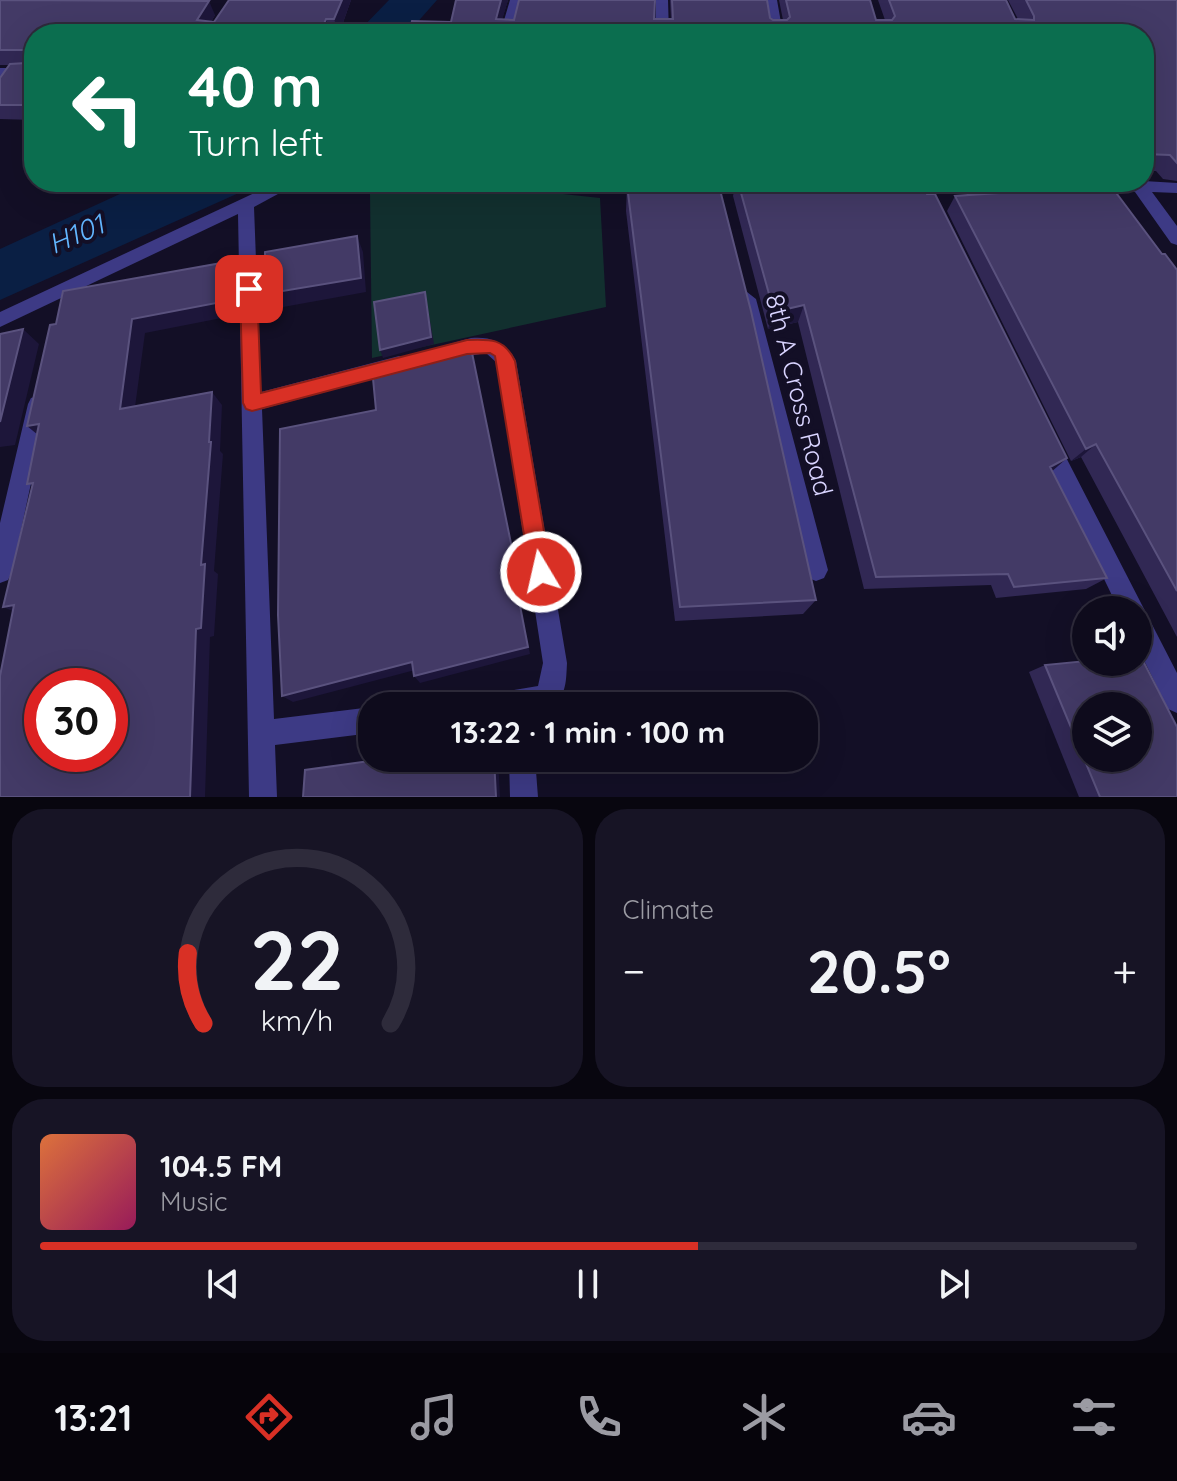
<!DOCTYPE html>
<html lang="en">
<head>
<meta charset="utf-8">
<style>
  :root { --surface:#0e0b1c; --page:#171425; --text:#f1f3f6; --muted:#9b9ba3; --line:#2e2b3b; --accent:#d93025 }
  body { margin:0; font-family:Quicksand,sans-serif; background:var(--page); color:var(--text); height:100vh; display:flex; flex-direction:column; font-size:30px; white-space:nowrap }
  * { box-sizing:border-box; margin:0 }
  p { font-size:26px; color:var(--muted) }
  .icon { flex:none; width:44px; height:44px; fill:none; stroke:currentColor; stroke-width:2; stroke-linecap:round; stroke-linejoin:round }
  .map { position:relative; height:797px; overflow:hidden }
  .details { display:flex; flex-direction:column; gap:12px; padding:12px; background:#08060f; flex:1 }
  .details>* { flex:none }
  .top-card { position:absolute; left:24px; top:24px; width:1130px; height:168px; border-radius:32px; box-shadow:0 8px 32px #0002,0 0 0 2px var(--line); background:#0b6e4f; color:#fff; overflow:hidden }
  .fabs { position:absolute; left:1072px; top:596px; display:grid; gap:16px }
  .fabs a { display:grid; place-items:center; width:80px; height:80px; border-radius:50%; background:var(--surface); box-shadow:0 8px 32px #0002,0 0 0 2px var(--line); font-size:40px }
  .speed { position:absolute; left:24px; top:668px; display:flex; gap:16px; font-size:40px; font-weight:700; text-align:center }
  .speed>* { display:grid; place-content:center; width:104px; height:104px; border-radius:50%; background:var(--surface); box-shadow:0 8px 32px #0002,0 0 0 2px var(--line); line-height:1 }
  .speed .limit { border:12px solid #d22; background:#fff; color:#111 }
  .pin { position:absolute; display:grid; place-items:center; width:68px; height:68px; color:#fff; margin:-34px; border-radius:16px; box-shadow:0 4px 12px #0006 }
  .me { position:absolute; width:88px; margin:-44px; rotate:351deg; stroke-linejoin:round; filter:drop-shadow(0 0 6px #0008) }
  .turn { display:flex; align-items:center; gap:28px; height:168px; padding:0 32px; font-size:36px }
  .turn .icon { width:104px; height:104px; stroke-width:2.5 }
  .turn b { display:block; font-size:56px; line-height:68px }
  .big { font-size:60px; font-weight:800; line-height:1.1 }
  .details .tile { flex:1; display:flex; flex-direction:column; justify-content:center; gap:12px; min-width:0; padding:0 28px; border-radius:32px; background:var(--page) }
  .details .dial { align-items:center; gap:0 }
  .dial svg { height:208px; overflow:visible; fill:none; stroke:var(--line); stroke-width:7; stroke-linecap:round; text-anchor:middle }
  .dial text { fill:var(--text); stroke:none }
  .song { display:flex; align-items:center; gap:24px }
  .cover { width:96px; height:96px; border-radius:12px; background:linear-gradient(135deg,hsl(20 70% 55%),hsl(330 70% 35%)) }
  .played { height:8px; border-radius:4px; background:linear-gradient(90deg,var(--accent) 60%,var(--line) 60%) }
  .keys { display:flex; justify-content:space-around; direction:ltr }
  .heat { display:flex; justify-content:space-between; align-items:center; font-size:44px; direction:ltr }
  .details .tiles { flex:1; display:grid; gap:12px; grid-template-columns:1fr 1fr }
  .tile:last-child { grid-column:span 2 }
  .trip { position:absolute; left:358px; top:692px; width:460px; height:80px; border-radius:32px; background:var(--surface); box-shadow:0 8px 32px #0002,0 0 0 2px var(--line); font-weight:800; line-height:80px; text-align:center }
  .tabs { display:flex; height:128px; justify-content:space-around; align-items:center; background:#06040b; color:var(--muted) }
  .tabs .icon { width:56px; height:56px }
  .tabs .current { color:var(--accent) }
  .tabs b { font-size:36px; color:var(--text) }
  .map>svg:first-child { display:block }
</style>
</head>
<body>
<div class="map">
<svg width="1177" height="797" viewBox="0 0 1177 797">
  <rect width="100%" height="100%" fill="#130f26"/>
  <path fill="#12302f" d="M471 184 600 198 606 307 372 358 370 193Z"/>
  <path fill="#0a1f44" d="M389 0H437L407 34H356Z
    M146 182H253L241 192 0 300V249Z"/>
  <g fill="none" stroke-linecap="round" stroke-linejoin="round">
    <path fill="#3d3a85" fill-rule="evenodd" d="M510 0H522L514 34H500Z
      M656 0H668L669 34H655Z
      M765 0H777L783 34H769Z
      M0 68H34V76H0Z
      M1144 181 1177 183V193L1152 192 1177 226V245L1171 243 1135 192 1085 189 1077 184Z
      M278 182H300L254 207 261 392 399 356 406 358 409 364 406 370 399 372 262 409 274 719 372 707V733L275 745 277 797H249L238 214 0 327V312Z
      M666 182H763L769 187 761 192 674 187Z
      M993 182H1050L1053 186 1045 191 901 195 893 190 901 185Z
      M747 292 756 299 828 570 824 578 816 581 808 578 804 570 738 299Z
      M471 338C492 336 506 343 516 361L567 663C566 680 567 695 552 706H469L473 697 538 686 543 663 497 363 486 353 446 360 439 357 436 352 439 347Z
      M38 396 45 398 48 404 12 572 8 580 0 583V523L28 404 31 398Z
      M1048 433 1055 436 1177 673V713L1168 709 1138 648V610H1119L1038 442 1041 436Z
      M509 758H535L538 797H510Z"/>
  </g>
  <path fill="#312854" d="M0 0 215 15 211 22H214L229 0H351L339 34H34V120L0 119V78L9 65H0Z
    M456 0H508L502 19H671L670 0H767L770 18 773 20H783L779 0H870L876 20H885L878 0H1006L1015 19H1018L1008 0H1177V181L1163 179 1156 171H1144V34L451 22Z
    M689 182H718L816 600 803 614 675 621 626 211 627 185 688 183Z
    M736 182H923L927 194 1067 458 1052 471 1107 578 1086 589 996 598 991 585 864 589 798 322 768 329 733 196Z
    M1021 182H1108L1162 254 1177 270V637L1081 457 1071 461 947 211 955 196 1015 192Z
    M1045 665 1177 797H1079L1029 672Z"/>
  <path fill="#1d163a" d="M342 0H351L339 34 334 19Z
    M501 0H508L498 34 496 19Z
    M209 1 215 15 204 34 197 20Z
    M326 19 330 34H320Z
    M357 236 363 252 366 292 261 311 252 296Z
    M227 262 236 277 237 315 145 333 133 422 120 409 132 319Z
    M425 292 434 344 383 358 380 350Z
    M804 305 798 322 768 329 774 312Z
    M23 329 39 344 15 445 0 447V422Z
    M470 343 516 568 513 569 530 654 420 683 414 676 511 559Z
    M212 392 222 405 220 451 223 454 214 571 218 574 214 636 210 637 205 797H190L192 711Z
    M39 424 43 439 27 426Z
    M1096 444 1081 457 1071 461 1086 449Z
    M1067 458 1050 473V467Z
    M14 605 23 615 3 607Z
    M412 662 419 669 293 702 282 696Z
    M494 758H498L500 797H496Z"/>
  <path fill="#433a66" stroke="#5a527e" stroke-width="2" fill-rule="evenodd" d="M0 0 209 1 197 20 214 22 229 0H342L334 19H326L320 34H34V105H0V78L10 64 26 63 27 53 24 50H0Z
    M456 0H501L496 19 514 20 519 0H655L654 19H673L672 0H767L770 18 773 20H787L790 17 786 0H870L876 20H892L895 16 889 0H1006L1015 19 1034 20V16L1026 0H1177V163L1170 155 1144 154V34H409L412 21 451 22Z
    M693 182H718L751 311 816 600 680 607 627 185 693 183Z
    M738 182H923L927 194H935L1067 458 1050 467 1107 578 1014 587 1008 574 876 577 804 305 774 312Z
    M1023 182H1108L1162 254H1165L1177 270V591L1096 444 1086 449 955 196 1027 191Z
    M357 236 361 278 252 296 251 258 265 256V252Z
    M227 262V301L132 319 120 409 212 392 209 442H211L201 565 205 564 201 628 196 629 190 797H0V676L14 605 3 607 33 483 27 484 39 424 27 426 50 325 56 324 63 291ZM42 686H110V754H42Z
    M425 292 431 337 380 350 374 302Z
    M23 329 0 422V334Z
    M470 343 514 558 511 559 528 647 414 676 412 662 282 696 278 615 280 429 376 410 372 368Z
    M1138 655H1140L1177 727V797H1100L1045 665 1086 661V662H1138ZM1086 706H1138V758H1086Z
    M391 758H494L496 797H303L305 770Z"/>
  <path fill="#d93025" stroke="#8d1f18" stroke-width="2" d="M249 283 257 289 261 393 467 340C490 339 504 338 515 361L551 572 548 579 541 582 533 579 530 572 495 356 490 353 467 354 252 411 246 409 243 403 240 289Z"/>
  <g text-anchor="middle" stroke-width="8" stroke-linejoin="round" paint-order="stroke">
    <g font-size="26" fill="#d9d4ff" stroke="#130f26">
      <text transform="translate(799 395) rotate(76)" y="9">8th A Cross Road</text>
    </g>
    <g font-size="28" font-style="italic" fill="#62b6ff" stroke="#130f26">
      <text transform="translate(76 234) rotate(-23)" y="10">H101</text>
    </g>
  </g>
</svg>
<div class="fabs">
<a><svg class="icon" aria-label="sound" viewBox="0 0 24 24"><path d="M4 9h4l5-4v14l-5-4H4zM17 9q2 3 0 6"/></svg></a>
<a><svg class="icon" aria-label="layers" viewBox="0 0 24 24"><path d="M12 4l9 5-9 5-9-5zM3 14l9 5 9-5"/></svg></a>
</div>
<div class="speed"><div class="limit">30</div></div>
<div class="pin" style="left:249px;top:289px;background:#d93025"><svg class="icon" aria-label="arrive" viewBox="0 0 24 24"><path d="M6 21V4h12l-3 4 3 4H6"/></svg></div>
<svg class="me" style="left:541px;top:572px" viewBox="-20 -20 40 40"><circle r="17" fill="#d93025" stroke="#fff" stroke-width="3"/><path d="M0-11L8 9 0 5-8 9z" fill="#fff"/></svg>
<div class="trip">13:22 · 1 min · 100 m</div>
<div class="top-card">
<div class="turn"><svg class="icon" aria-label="left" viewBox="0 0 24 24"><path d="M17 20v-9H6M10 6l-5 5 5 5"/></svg><div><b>40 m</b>Turn left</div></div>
</div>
</div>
<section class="details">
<div class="tiles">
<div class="tile dial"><svg viewBox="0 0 100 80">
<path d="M14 69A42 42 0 1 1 86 69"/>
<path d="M14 69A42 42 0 0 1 8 42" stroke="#d93025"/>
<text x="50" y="56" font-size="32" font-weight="700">22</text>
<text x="50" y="72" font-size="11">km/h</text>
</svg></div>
<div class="tile"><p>Climate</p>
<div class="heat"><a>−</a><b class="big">20.5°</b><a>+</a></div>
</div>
<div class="tile">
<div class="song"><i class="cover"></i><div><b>104.5 FM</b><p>Music</p></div></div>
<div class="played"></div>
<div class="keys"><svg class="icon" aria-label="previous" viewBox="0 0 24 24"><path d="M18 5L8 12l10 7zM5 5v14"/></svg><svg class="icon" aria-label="pause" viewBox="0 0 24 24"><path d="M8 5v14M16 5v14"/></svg><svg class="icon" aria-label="next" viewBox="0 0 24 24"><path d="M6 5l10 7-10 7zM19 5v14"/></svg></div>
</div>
</div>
</section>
<nav class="tabs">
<b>13:21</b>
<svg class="icon current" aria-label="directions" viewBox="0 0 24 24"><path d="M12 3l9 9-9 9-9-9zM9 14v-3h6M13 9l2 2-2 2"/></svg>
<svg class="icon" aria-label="music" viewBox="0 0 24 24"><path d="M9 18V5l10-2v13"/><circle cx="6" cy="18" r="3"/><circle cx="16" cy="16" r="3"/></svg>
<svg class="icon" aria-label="phone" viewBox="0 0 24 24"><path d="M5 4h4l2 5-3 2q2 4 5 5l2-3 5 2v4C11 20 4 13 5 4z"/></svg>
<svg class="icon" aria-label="climate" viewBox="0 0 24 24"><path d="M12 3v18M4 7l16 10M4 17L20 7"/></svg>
<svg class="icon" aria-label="car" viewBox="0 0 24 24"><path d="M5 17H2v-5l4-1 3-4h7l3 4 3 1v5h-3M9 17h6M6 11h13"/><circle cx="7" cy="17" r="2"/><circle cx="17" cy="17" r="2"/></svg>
<svg class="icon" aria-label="filters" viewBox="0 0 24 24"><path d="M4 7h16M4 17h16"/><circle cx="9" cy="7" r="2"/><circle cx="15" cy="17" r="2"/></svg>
</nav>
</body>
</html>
